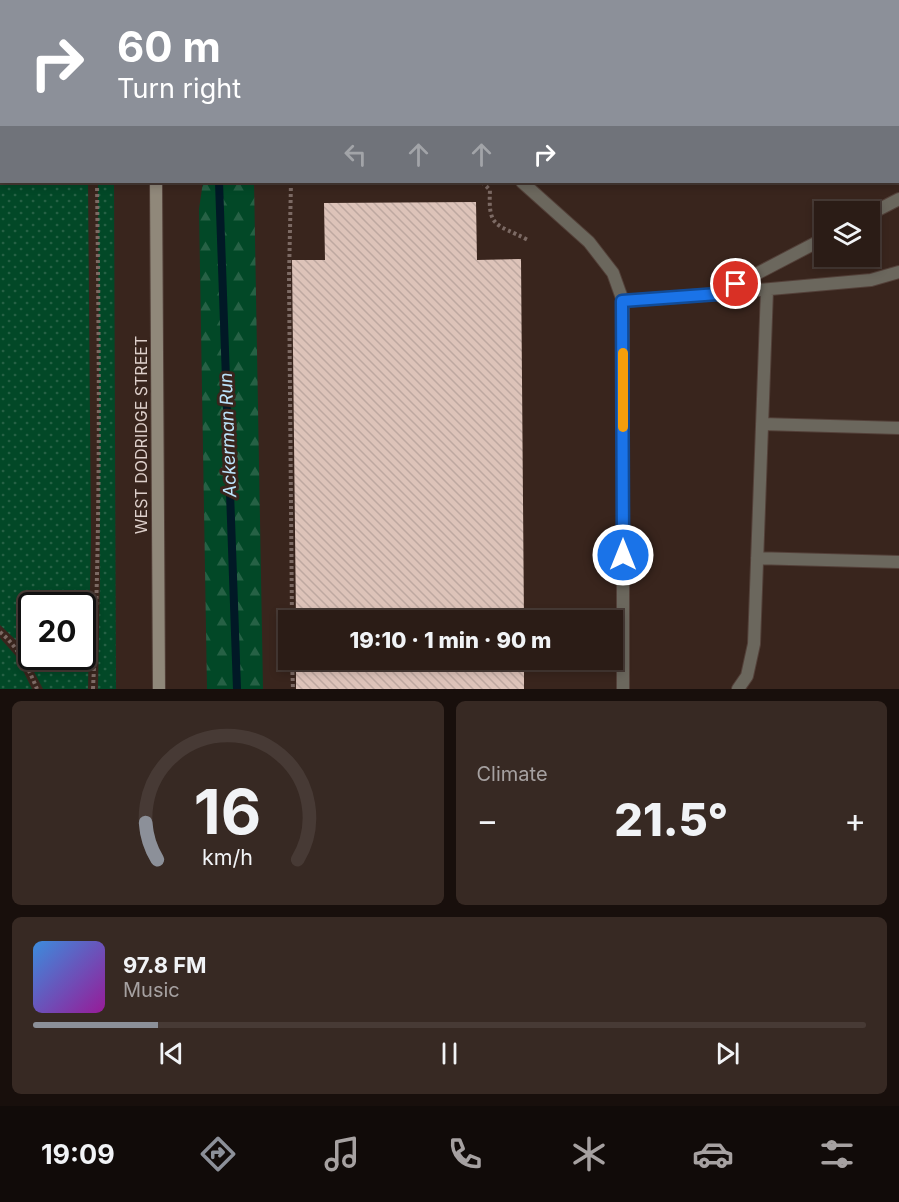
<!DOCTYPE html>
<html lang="en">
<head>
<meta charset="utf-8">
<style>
  :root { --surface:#2b1c16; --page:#372923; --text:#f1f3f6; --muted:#a6a1a1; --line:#473a35; --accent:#8c9099 }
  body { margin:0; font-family:Inter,sans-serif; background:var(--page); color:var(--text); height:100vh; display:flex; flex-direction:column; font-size:22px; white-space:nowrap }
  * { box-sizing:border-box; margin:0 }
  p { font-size:20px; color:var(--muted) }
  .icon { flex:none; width:33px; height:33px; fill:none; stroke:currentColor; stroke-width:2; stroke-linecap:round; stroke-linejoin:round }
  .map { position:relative; height:689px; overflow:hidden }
  .sheet { display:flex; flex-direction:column; gap:12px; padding:12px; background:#180f0c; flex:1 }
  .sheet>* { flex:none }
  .hud { position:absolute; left:0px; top:0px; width:900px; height:183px; box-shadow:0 3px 9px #0003,0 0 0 2px var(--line); background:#8c9099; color:#fff; overflow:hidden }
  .buttons { position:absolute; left:814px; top:201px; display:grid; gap:12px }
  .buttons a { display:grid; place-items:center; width:66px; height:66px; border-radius:0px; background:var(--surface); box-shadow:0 3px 9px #0003,0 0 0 2px var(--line); font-size:30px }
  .speed { position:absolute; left:18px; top:592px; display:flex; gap:12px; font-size:30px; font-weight:700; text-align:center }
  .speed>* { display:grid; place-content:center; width:78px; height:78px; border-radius:50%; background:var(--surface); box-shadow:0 3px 9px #0003,0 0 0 2px var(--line); line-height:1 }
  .speed .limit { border:3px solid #111; border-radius:9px; background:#fff; color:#111 }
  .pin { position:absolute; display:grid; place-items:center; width:51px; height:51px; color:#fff; margin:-26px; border:3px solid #fff; border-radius:50%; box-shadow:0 2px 6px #0007 }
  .me { position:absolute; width:66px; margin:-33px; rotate:0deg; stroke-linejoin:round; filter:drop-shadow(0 0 4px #0008) }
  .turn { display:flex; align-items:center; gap:21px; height:126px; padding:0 18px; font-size:27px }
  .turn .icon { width:78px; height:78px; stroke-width:2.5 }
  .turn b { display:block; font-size:42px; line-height:51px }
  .lanes { display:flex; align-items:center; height:57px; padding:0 18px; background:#0003; justify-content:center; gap:30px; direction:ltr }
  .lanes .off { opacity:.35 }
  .big { font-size:45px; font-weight:800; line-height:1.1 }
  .sheet .widget { flex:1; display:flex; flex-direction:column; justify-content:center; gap:9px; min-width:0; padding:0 21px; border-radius:9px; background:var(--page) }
  .sheet .dial { align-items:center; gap:0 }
  .dial svg { height:156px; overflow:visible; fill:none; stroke:var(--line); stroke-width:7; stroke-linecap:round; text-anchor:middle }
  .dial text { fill:var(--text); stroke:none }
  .song { display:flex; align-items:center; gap:18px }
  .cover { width:72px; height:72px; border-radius:9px; background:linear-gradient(135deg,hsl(210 70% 55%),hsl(300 70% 35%)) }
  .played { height:6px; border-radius:3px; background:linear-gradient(90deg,var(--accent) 15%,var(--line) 15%) }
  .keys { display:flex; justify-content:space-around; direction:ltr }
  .heat { display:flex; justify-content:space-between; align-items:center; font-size:33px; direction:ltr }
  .sheet .tiles { flex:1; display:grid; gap:12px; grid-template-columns:1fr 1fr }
  .widget:last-child { grid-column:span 2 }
  .trip { position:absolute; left:278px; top:610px; width:345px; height:60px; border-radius:0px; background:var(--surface); box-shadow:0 3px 9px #0003,0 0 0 2px var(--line); font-weight:800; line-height:60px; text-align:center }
  .tab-bar { display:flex; height:96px; justify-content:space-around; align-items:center; background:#110b09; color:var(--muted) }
  .tab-bar .icon { width:42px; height:42px }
  .tab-bar .selected { color:var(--accent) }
  .tab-bar b { font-size:27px; color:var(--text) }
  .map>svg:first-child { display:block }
</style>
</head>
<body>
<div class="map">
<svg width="899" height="689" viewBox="0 0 899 689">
  <defs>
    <pattern id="grass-dots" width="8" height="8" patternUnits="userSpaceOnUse" patternTransform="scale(1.5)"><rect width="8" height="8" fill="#024827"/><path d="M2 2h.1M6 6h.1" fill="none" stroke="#266145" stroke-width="1.8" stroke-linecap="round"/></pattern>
    <pattern id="forest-firs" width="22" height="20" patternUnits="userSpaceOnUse" patternTransform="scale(1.5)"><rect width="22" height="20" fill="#024827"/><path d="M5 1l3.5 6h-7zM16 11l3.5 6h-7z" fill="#266145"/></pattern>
    <pattern id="building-back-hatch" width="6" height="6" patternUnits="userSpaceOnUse" patternTransform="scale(1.5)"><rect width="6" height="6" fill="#ddc3b9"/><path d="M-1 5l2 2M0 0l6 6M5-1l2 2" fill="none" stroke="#bea8a0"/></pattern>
  </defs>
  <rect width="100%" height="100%" fill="#39251d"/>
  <path fill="url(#grass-dots)" fill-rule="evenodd" d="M0 0H87L2 2V182H88L91 536 88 689H43L19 643 0 625ZM32 606H82V657H32Z
    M419 0H711L713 1 423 2Z
    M98 182H114L116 689H98L100 582Z
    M0 638 16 656 32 689H0Z"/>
  <path fill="url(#forest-firs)" d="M203 182H254L263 689H207L199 209Z"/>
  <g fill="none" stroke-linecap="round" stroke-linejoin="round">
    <path stroke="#011926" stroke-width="8" d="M219 182 237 689"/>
  </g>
  <path fill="url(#building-back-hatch)" d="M476 202 477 260 521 259 524 621H296L292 260H325L324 203Z
    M296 660H524V689H296Z"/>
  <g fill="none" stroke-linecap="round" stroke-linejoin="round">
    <g stroke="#534039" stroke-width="14">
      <path id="lane" d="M734 0 736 2
        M898 36H899
        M522 182 589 242 613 273 623 301V689
        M870 214 899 199
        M725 293 871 280 899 272
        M623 301 718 294 825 238
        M762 424 899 428
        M757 558 899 562
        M738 689 747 676 754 644 767 290"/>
    </g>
    <g stroke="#534039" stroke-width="14">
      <path id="secondary" d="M156 0V2
        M156 182 159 689"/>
    </g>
    <path stroke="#7c6a64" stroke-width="4" stroke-dasharray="3 3" stroke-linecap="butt" d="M94 0V2
      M291 182 289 277 292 621
      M482 182 490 190C488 229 496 223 528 240
      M0 632C18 647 28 667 37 689
      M292 660 293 689
      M93 689C101 520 99 351 97 182"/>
    <use href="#lane" stroke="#6b675d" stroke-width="12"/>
    <use href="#secondary" stroke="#90887a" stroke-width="12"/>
  </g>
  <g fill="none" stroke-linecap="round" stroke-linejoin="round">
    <g stroke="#114b97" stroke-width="15">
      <path id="route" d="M623 555 622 301 718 294 736 284"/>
    </g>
    <use href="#route" stroke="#1a73e8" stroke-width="10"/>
    <path stroke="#f59e0b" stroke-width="10" d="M623 353V427"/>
  </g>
  <g text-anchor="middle" stroke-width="6" stroke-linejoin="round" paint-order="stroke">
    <g font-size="16" fill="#ded0cb" stroke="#39251d">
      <text transform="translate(141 435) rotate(-90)" y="6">WEST DODRIDGE STREET</text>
    </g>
    <g font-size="18" font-style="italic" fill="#bce4fb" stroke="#39251d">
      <text transform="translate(228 435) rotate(-92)" y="6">Ackerman Run</text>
    </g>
  </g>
</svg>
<div class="buttons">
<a><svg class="icon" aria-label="layers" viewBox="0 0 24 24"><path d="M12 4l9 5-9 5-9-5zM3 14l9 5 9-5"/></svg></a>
</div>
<div class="speed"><div class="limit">20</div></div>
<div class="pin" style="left:736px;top:284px;background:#d93025"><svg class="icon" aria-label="arrive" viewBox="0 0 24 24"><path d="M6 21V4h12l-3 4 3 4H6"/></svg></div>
<svg class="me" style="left:623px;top:555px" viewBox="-20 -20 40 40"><circle r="17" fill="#1a73e8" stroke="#fff" stroke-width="3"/><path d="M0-11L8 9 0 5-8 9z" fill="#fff"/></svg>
<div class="trip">19:10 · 1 min · 90 m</div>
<div class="hud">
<div class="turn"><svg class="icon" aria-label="right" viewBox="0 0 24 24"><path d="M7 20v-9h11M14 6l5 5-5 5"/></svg><div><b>60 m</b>Turn right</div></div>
<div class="lanes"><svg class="icon off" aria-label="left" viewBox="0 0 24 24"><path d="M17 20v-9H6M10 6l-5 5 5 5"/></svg><svg class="icon off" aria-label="ahead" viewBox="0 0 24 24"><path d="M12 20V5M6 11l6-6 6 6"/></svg><svg class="icon off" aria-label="ahead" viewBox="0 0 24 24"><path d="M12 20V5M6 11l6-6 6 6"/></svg><svg class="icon" aria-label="right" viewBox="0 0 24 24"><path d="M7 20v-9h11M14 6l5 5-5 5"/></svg></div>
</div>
</div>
<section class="sheet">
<div class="tiles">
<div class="widget dial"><svg viewBox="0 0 100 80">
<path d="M14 69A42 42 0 1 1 86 69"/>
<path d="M14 69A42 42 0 0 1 8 50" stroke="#8c9099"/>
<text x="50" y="56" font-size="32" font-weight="700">16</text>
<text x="50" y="72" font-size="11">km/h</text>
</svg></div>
<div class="widget"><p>Climate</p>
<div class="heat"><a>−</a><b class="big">21.5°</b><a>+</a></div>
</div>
<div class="widget">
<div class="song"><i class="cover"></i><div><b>97.8 FM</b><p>Music</p></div></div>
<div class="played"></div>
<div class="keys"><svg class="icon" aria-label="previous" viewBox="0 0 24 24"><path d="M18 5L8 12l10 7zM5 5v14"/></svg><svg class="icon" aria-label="pause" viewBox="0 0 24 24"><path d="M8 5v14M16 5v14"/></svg><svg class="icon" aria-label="next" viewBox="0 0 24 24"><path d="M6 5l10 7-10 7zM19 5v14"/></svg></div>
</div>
</div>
</section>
<nav class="tab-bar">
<b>19:09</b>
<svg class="icon selected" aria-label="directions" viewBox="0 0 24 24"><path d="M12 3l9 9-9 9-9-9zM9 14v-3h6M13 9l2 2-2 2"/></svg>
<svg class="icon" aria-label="music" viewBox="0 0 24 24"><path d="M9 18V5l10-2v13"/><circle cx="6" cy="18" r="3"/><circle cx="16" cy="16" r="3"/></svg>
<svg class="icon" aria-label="phone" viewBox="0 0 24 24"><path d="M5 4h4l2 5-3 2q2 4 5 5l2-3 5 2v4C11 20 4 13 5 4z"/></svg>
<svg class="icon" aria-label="climate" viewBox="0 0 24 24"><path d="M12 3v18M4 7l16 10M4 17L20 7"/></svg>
<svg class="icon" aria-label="car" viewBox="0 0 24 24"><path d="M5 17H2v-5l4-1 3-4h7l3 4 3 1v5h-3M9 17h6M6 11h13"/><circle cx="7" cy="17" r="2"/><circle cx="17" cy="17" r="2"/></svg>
<svg class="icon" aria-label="filters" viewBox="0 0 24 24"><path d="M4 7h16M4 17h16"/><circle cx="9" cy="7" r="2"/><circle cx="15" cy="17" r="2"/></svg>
</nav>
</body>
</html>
